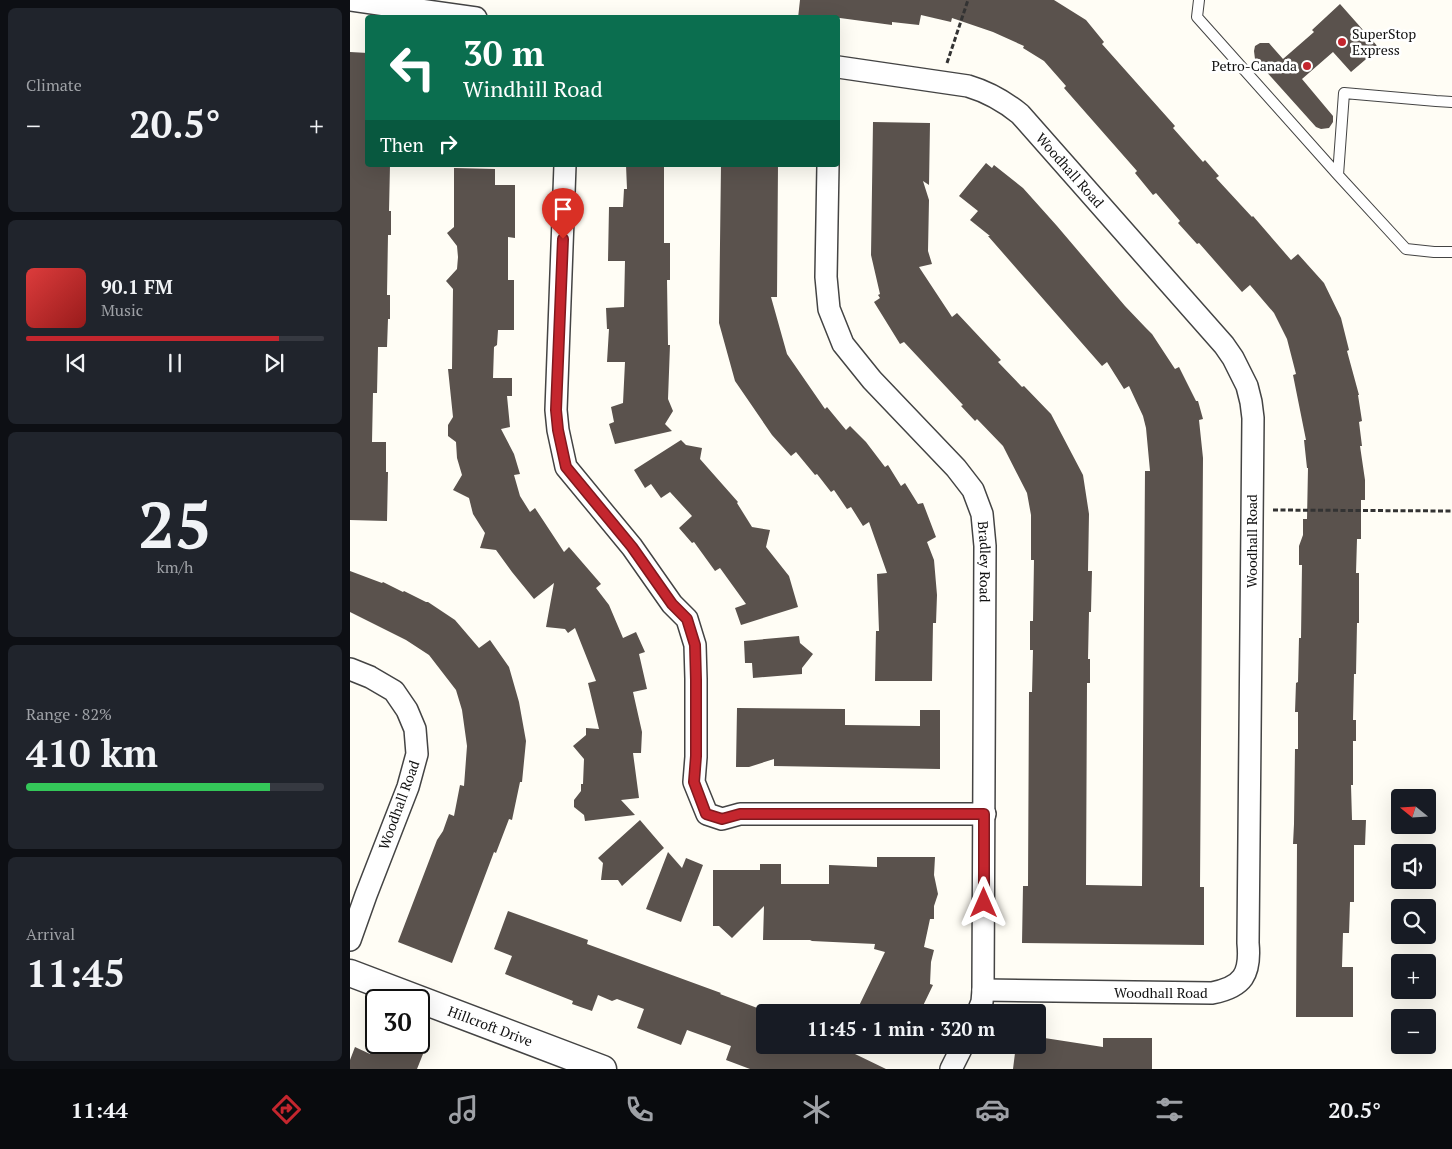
<!DOCTYPE html>
<html lang="en">
<head>
<meta charset="utf-8">
<style>
  :root { --surface:#171b24; --page:#20242c; --text:#f1f3f6; --muted:#9ea1a6; --line:#363941; --accent:#c4262e }
  body { margin:0; font-family:"PT Serif",serif; background:var(--page); color:var(--text); height:100vh; display:flex; flex-direction:column; font-size:19px; white-space:nowrap }
  * { box-sizing:border-box; margin:0 }
  p { font-size:16px; color:var(--muted) }
  .icon { flex:none; width:28px; height:28px; fill:none; stroke:currentColor; stroke-width:2; stroke-linecap:round; stroke-linejoin:round }
  .map { position:relative; flex:1; overflow:hidden }
  .side { display:flex; flex-direction:column; gap:8px; padding:8px; background:#0d0f14; width:350px }
  .side>* { flex:none }
  .banner { position:absolute; left:15px; top:15px; width:475px; height:152px; border-radius:5px; box-shadow:0 5px 20px #0002; background:#0b6e4f; color:#fff; overflow:hidden }
  .needle { width:32px; rotate:288deg }
  .buttons { position:absolute; left:1041px; top:789px; display:grid; gap:10px }
  .buttons a { display:grid; place-items:center; width:45px; height:45px; border-radius:5px; background:var(--surface); box-shadow:0 5px 20px #0002; font-size:25px }
  .speed { position:absolute; left:15px; top:989px; display:flex; gap:10px; font-size:25px; font-weight:700; text-align:center }
  .speed>* { display:grid; place-content:center; width:65px; height:65px; border-radius:50%; background:var(--surface); box-shadow:0 5px 20px #0002; line-height:1 }
  .speed .limit { border:2px solid #111; border-radius:8px; background:#fff; color:#111 }
  .pin { position:absolute; display:grid; place-items:center; width:42px; height:42px; color:#fff; margin:-51px -21px; border-radius:50% 50% 50% 0; rotate:-45deg; box-shadow:0 0 5px #0007 }
  .pin .icon { rotate:45deg }
  .me { position:absolute; width:55px; margin:-28px; rotate:0deg; stroke-linejoin:round; filter:drop-shadow(0 0 4px #0008) }
  .turn { display:flex; align-items:center; gap:18px; height:105px; padding:0 15px; font-size:22px }
  .turn .icon { width:65px; height:65px; stroke-width:2.5 }
  .turn b { display:block; font-size:35px; line-height:42px }
  .then { display:flex; align-items:center; height:48px; padding:0 15px; background:#0003; gap:10px; font-size:19px }
  .big { font-size:38px; font-weight:600; line-height:1.1 }
  .side .widget { flex:1; display:flex; flex-direction:column; justify-content:center; gap:8px; min-width:0; padding:0 18px; border-radius:8px; background:var(--page) }
  .side .dial { align-items:center; gap:0 }
  .dial b { font-size:65px; line-height:1 }
  .song { display:flex; align-items:center; gap:15px }
  .cover { width:60px; height:60px; border-radius:8px; background:linear-gradient(135deg,hsl(0 70% 55%),hsl(0 70% 35%)) }
  .played { height:5px; border-radius:2px; background:linear-gradient(90deg,var(--accent) 85%,var(--line) 85%) }
  .keys { display:flex; justify-content:space-around; direction:ltr }
  .heat { display:flex; justify-content:space-between; align-items:center; font-size:28px; direction:ltr }
  .charge { height:8px; border-radius:4px; background:linear-gradient(90deg,#34c759 82%,var(--line) 0) }
  .trip { position:absolute; left:406px; top:1004px; width:290px; height:50px; border-radius:5px; background:var(--surface); box-shadow:0 5px 20px #0002; font-weight:600; line-height:50px; text-align:center }
  .tabs { display:flex; height:80px; justify-content:space-around; align-items:center; background:#090b0e; color:var(--muted) }
  .tabs .icon { width:35px; height:35px }
  .tabs .current { color:var(--accent) }
  .tabs b { font-size:22px; color:var(--text) }
  main { display:flex; flex:1; min-height:0 }
  .map>svg:first-child { display:block }
</style>
</head>
<body>
<main>
<section class="side">
<div class="widget"><p>Climate</p>
<div class="heat"><a>−</a><b class="big">20.5°</b><a>+</a></div>
</div>
<div class="widget">
<div class="song"><i class="cover"></i><div><b>90.1 FM</b><p>Music</p></div></div>
<div class="played"></div>
<div class="keys"><svg class="icon" aria-label="previous" viewBox="0 0 24 24"><path d="M18 5L8 12l10 7zM5 5v14"/></svg><svg class="icon" aria-label="pause" viewBox="0 0 24 24"><path d="M8 5v14M16 5v14"/></svg><svg class="icon" aria-label="next" viewBox="0 0 24 24"><path d="M6 5l10 7-10 7zM19 5v14"/></svg></div>
</div>
<div class="widget dial"><b>25</b><p>km/h</p></div>
<div class="widget"><p>Range · 82%</p><b class="big">410 km</b><div class="charge"></div></div>
<div class="widget"><p>Arrival</p><b class="big">11:45</b></div>
</section>
<div class="map">
<svg width="1102" height="1069" viewBox="0 0 1102 1069">
  <rect width="100%" height="100%" fill="#fffdf5"/>
  <path fill="#5a524d" d="M450 0H704L736 20 754 42 752 44 825 126 823 128 853 162 855 160 869 176 866 178 902 217 903 216 941 260 948 254 974 283 991 318 999 350 997 351 1009 395H1008L1012 421 1009 422 1012 446H1010L1015 480V500H1011V539H1007L1006 573H1009V623H1007L1006 674H1004L1003 720H1006V741H1003V785H1001L1002 820H1016L1015 845H1004V902H1000L999 933H993L992 967H1003V1017H946L947 844H943L944 824 945 749H948V712H945L946 683 948 682 949 638H951L952 565H949V546L953 535V519H957L958 468H957L954 440H956L943 375 946 374 937 339 924 313 900 285 892 292 849 243 847 244 828 223 830 221 806 193 803 195 785 173 787 171 714 88 716 86 694 61 673 48 674 46 643 32 602 18 601 22 571 15 569 25 542 22V25L490 18H448Z
    M990 4 1029 48 1001 72 983 52 952 79 983 116V122L979 128 971 129 966 127 905 59 904 51 905 46 910 43H919L933 59 964 32 962 30Z
    M0 52 18 53V165H40L39 211H41V235H38L37 295H40V319H38L37 347H28L27 393H23L22 442H36V472H38L37 521 0 520Z
    M523 122 580 123 579 185 573 181 579 200 578 251 582 264 569 267 602 317 607 313 651 360 648 362 672 387 674 386 701 414 733 475 739 514 738 571H742L741 612H739L738 659H740V683H737L736 885 792 886 795 471H800L796 428 793 416 779 386 774 389 757 362 752 366 638 236H640L620 220 628 211 609 196 636 163 642 168 644 165 673 188 707 226 775 306 795 327 802 334 825 369 829 367 846 401H848L853 419 849 420 853 458 850 887H854V945L672 943 673 886H678L679 692H682L683 650H680V621H683L684 560H681V515L677 493 653 446 627 419 625 421 611 406 613 405 554 342 550 344 524 302 530 298 528 295 530 294 521 255Z
    M276 165H314V243H320V280H317L318 345H320L318 399 323 411 315 424 322 431 265 444 259 424 264 422 261 407 273 403 275 362H257L259 329H257L256 308 274 307 275 261H258L259 207H273L274 189H277Z
    M371 165H428L427 297H421L437 354 475 409 477 407 496 430 500 426 516 442 535 467 538 465 551 486 555 483 568 504 573 503 586 537 577 542 584 560 587 595 586 623H583L582 681H525L526 631H529L527 574 537 573 519 522 513 526 501 507 497 509 484 490 481 492 467 474 465 475 446 452 441 456 422 435 385 381 369 323Z
    M104 168 145 169V185H165V238L158 237V280H164V330H148L147 345 144 347 143 378H162V396H157L160 427 151 429 164 454 170 474 164 475 170 496 180 512 185 508 214 552 219 547 251 584 246 588 259 605 273 638 286 632 295 652 289 654 297 689 283 692 292 732 291 753H283L289 798 271 800 285 815 235 821 234 815 224 807V800L231 791V784H233L234 759 223 746 236 735V728L249 729 238 683 246 681 225 628 218 633 215 629 196 627 204 583 184 599 162 572 146 550 130 548 135 533 123 514 119 498 103 490 112 475 107 458 106 442 98 436V425L103 417 98 369H102L103 289 96 281 107 269 108 257 107 246 97 233 104 227Z
    M331 440 336 445 352 448 350 459 388 502 387 503 402 527 420 530 416 547 439 576 448 607 391 625 385 608 396 604 370 568 365 571 344 542 342 543 329 528 342 516 320 492 311 498 301 484 295 488 284 470Z
    M0 571 32 583 33 582 53 592 54 591 76 602H78L105 620 129 648 140 640 159 667 169 702 176 741 172 782H170L162 820 159 819 146 853 144 852 102 963 48 942 87 840 93 831 99 814 104 816 110 785 114 786 117 746 112 710 106 690 79 655 56 640 0 612Z
    M449 636 450 643 463 654 452 668V674L403 678 402 663H395L394 641Z
    M387 708 495 709V725L570 726V710H590V769L424 766V759L399 767H386Z
    M290 820 314 848 272 886 268 880H251L253 863 248 858Z
    M318 852 332 868 336 858 353 865 331 922 296 909Z
    M527 857H585L584 875 588 894 584 906V919H580L574 947 584 950 581 962 580 984 583 985 570 1012H506L535 952 524 949 525 944 462 941 460 940H413L414 906 382 938 369 926H363V870H410V864H431V884H479V865L527 867Z
    M158 911 238 940 237 944 371 993 370 994 415 1011V1045H495L506 1051 505 1054 536 1069H400L376 1060 381 1046 337 1030 331 1045 287 1028 294 1009 267 999 262 1001 248 995 242 1011 222 1004 223 1001 155 974 162 956 144 949Z
    M688 1037 753 1047V1038H802V1069H663L666 1045H688Z
    M25 1042H42L73 1054 67 1069H0V1060L5 1047 20 1054Z"/>
  <g fill="none" stroke-linecap="round" stroke-linejoin="round">
    <g stroke="#444" stroke-width="12">
      <path id="service" d="M849 0 847 17 988 175 1056 249 1084 252H1102
        M988 175 994 93 1086 101 1102 102"/>
    </g>
    <g stroke="#444" stroke-width="24">
      <g id="minor">
        <path d="M0 0 126 18"/>
        <path id="s1" d="M488 67 618 86C638 92 654 101 670 114L874 345 883 358 897 386 901 402 903 418 898 943C901 974 893 987 862 993L633 990"/>
        <path d="M215 165 206 410 208 430 216 467 282 547 322 604 337 619 345 645 346 679V757L344 782 357 814 372 819 390 814H635"/>
        <path id="s2" d="M478 165 476 277 479 309 493 344 522 380 606 468 623 490 632 514 635 546 633 990 632 1002 628 1012"/>
        <path d="M0 669 20 677 44 691 57 710 65 729 67 754 58 787 16 895 0 940"/>
        <path d="M601 1069 613 1045"/>
      </g>
    </g>
    <g stroke="#444" stroke-width="29">
      <g id="tertiary">
        <path id="s3" d="M0 973 253 1069"/>
      </g>
    </g>
    <path stroke="#333" stroke-width="3" stroke-dasharray="5 2.5" stroke-linecap="butt" d="M597 63 618 0
      M923 510 1102 511"/>
    <use href="#service" stroke="#fff" stroke-width="10"/>
    <use href="#minor" stroke="#fff" stroke-width="21"/>
    <use href="#tertiary" stroke="#fff" stroke-width="26"/>
  </g>
  <g fill="none" stroke-linecap="round" stroke-linejoin="round">
    <g stroke="#7f191e" stroke-width="12">
      <path id="route" d="M213 239 206 410 208 430 216 467 282 547 322 604 337 619 345 645 346 680V756L344 782 356 814 372 819 390 814H634V903"/>
    </g>
    <use href="#route" stroke="#c4262e" stroke-width="9"/>
  </g>
  <g fill="#c4262e" stroke="#fff" stroke-width="2">
    <circle cx="992" cy="42" r="5"/>
    <circle cx="957" cy="66" r="5"/>
  </g>
  <g text-anchor="middle" stroke-width="5" stroke-linejoin="round" paint-order="stroke">
    <g font-size="14" fill="#111" stroke="#fff" text-anchor="start">
      <text x="1002" y="39">SuperStop<tspan x="1002" dy="16">Express</tspan></text>
      <text x="947" y="71" text-anchor="end">Petro-Canada</text>
    </g>
    <g font-size="14" fill="#111" stroke="#fff">
      <text dy="5" stroke="none"><textPath href="#s1" startOffset="266">Woodhall Road</textPath></text>
      <text transform="translate(902 541) rotate(-90)" y="5">Woodhall Road</text>
      <text dy="5" stroke="none"><textPath href="#s2" startOffset="451">Bradley Road</textPath></text>
      <text transform="translate(49 805) rotate(-70)" y="5">Woodhall Road</text>
      <text x="811" y="998">Woodhall Road</text>
      <text dy="5" stroke="none"><textPath href="#s3" startOffset="150">Hillcroft Drive</textPath></text>
    </g>
  </g>
</svg>
<div class="buttons">
<a><svg class="needle" viewBox="-14 -14 28 28"><path d="M0-13l5 13h-10z" fill="#e53935"/><path d="M0 13l5-13h-10z" fill="#9ea1a6"/></svg></a>
<a><svg class="icon" aria-label="sound" viewBox="0 0 24 24"><path d="M4 9h4l5-4v14l-5-4H4zM17 9q2 3 0 6"/></svg></a>
<a><svg class="icon" aria-label="search" viewBox="0 0 24 24"><circle cx="10" cy="10" r="6"/><path d="M15 15l6 6"/></svg></a>
<a>+</a>
<a>−</a>
</div>
<div class="speed"><div class="limit">30</div></div>
<div class="pin" style="left:213px;top:239px;background:#d93025"><svg class="icon" aria-label="arrive" viewBox="0 0 24 24"><path d="M6 21V4h12l-3 4 3 4H6"/></svg></div>
<svg class="me" style="left:634px;top:903px" viewBox="-20 -20 40 40"><path d="M0-17L14 15 0 8-14 15z" fill="#c4262e" stroke="#fff" stroke-width="4"/></svg>
<div class="trip">11:45 · 1 min · 320 m</div>
<div class="banner">
<div class="turn"><svg class="icon" aria-label="left" viewBox="0 0 24 24"><path d="M17 20v-9H6M10 6l-5 5 5 5"/></svg><div><b>30 m</b>Windhill Road</div></div>
<div class="then">Then<svg class="icon" aria-label="right" viewBox="0 0 24 24"><path d="M7 20v-9h11M14 6l5 5-5 5"/></svg></div>
</div>
</div>
</main>
<nav class="tabs">
<b>11:44</b>
<svg class="icon current" aria-label="directions" viewBox="0 0 24 24"><path d="M12 3l9 9-9 9-9-9zM9 14v-3h6M13 9l2 2-2 2"/></svg>
<svg class="icon" aria-label="music" viewBox="0 0 24 24"><path d="M9 18V5l10-2v13"/><circle cx="6" cy="18" r="3"/><circle cx="16" cy="16" r="3"/></svg>
<svg class="icon" aria-label="phone" viewBox="0 0 24 24"><path d="M5 4h4l2 5-3 2q2 4 5 5l2-3 5 2v4C11 20 4 13 5 4z"/></svg>
<svg class="icon" aria-label="climate" viewBox="0 0 24 24"><path d="M12 3v18M4 7l16 10M4 17L20 7"/></svg>
<svg class="icon" aria-label="car" viewBox="0 0 24 24"><path d="M5 17H2v-5l4-1 3-4h7l3 4 3 1v5h-3M9 17h6M6 11h13"/><circle cx="7" cy="17" r="2"/><circle cx="17" cy="17" r="2"/></svg>
<svg class="icon" aria-label="filters" viewBox="0 0 24 24"><path d="M4 7h16M4 17h16"/><circle cx="9" cy="7" r="2"/><circle cx="15" cy="17" r="2"/></svg>
<b>20.5°</b>
</nav>
</body>
</html>
